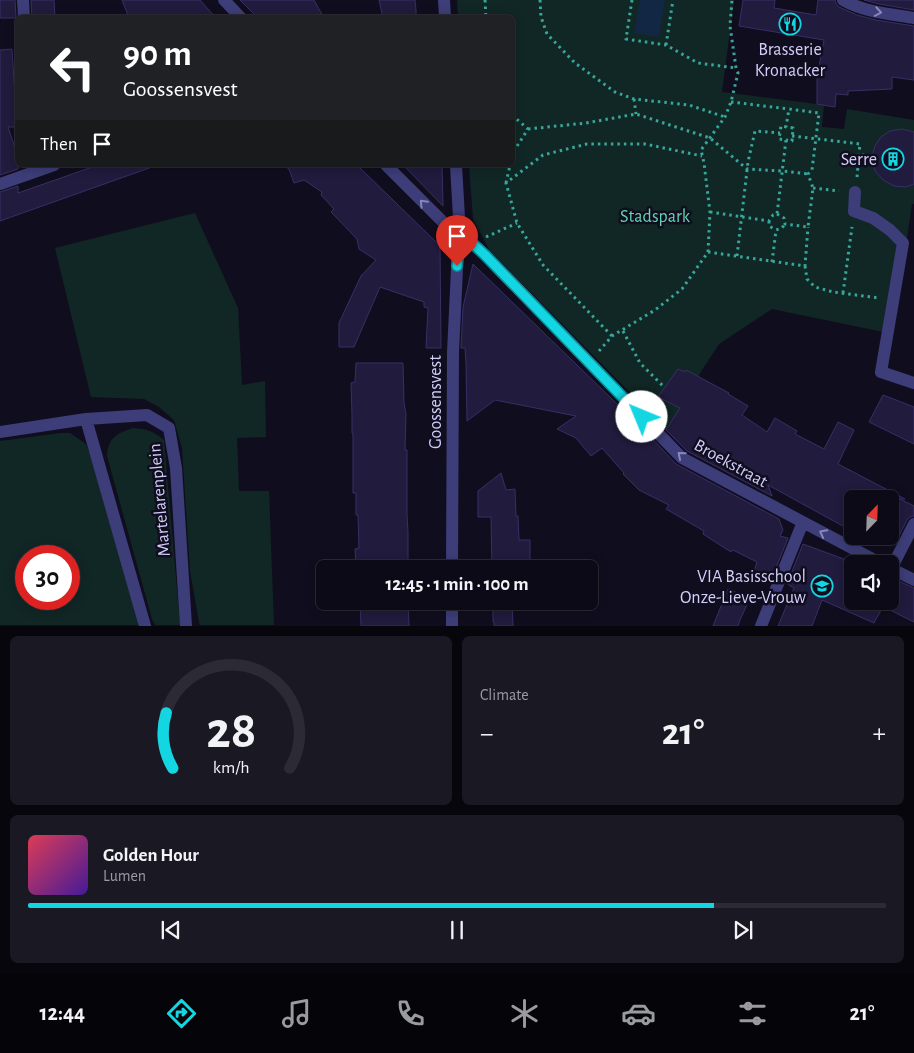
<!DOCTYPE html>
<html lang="en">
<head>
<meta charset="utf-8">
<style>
  :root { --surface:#0c0a16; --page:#1a1823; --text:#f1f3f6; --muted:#9a9aa1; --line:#2c2b35; --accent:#13d6e2 }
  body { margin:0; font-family:"Alegreya Sans",sans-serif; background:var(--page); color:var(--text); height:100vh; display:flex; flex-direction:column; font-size:19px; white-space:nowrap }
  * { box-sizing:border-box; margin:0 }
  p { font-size:16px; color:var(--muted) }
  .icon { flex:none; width:28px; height:28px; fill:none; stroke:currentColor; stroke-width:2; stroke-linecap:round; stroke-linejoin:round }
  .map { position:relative; height:626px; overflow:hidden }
  .sheet { display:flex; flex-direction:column; gap:10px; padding:10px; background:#07060c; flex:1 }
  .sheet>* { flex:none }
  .hud { position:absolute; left:15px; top:15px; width:500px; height:152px; border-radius:8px; box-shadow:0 2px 12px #0003,0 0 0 1px var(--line); background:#202124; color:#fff; overflow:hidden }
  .needle { width:32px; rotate:23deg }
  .buttons { position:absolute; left:844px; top:490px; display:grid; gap:10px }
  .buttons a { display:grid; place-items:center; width:55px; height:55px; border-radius:8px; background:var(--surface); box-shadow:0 2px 12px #0003,0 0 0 1px var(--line); font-size:25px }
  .speed { position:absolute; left:15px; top:545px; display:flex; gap:10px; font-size:25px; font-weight:700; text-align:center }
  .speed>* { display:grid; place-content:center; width:65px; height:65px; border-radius:50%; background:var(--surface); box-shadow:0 2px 12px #0003,0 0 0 1px var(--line); line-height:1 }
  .speed .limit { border:8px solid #d22; background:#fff; color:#111 }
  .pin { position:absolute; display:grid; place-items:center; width:42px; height:42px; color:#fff; margin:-51px -21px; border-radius:50% 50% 50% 0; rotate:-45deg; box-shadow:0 0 5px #0007 }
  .pin .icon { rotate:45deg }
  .me { position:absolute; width:55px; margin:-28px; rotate:315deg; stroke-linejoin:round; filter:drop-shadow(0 0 4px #0008) }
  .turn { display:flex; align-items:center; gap:18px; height:105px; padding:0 25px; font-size:22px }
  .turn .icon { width:65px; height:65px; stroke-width:2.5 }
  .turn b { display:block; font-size:35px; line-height:42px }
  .then { display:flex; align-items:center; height:48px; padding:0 25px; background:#0003; gap:10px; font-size:19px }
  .big { font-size:38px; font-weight:700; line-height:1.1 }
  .sheet .widget { flex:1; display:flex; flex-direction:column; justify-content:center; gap:8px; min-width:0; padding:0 18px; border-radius:8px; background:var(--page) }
  .sheet .dial { align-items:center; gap:0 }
  .dial svg { height:130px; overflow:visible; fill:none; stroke:var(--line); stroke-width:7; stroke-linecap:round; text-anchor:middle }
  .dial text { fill:var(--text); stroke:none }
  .song { display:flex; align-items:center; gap:15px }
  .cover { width:60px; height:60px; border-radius:8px; background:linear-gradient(135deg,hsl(350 70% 55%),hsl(260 70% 35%)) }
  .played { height:5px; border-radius:2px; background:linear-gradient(90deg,var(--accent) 80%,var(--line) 80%) }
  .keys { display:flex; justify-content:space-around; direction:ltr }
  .heat { display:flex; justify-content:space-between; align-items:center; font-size:28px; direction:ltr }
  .sheet .tiles { flex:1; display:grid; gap:10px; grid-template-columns:1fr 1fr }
  .widget:last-child { grid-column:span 2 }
  .trip { position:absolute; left:316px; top:560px; width:282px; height:50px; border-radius:8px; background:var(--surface); box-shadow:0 2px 12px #0003,0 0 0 1px var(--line); font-weight:700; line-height:50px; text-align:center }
  .tab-bar { display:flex; height:80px; justify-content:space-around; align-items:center; background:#050409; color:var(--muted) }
  .tab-bar .icon { width:35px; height:35px }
  .tab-bar .active { color:var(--accent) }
  .tab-bar b { font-size:22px; color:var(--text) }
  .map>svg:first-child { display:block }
</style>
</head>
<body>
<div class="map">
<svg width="914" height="626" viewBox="0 0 914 626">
  <rect width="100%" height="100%" fill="#100e1e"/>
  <path fill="#112725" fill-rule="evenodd" d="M457 0H734L722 92 824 105 822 127 844 129 847 109 914 120V204H912L893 334 772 309 719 344 702 370 667 430 490 251 473 219 469 165H512V18L458 17Z
    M195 213 238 308 242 385 265 381 266 437 237 438 239 491H269L274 625H200L199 622 190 571 182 448 174 420 159 407 144 399 91 397 55 248Z
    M133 428C147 429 153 431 164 440L180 624 179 625H155L152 619 107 456C108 438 117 433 133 428Z
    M61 433H70L86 444 95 467 139 625H0V441ZM26 556H69V599H26Z"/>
  <path fill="#122743" d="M640 0H665L659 37 634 33Z"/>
  <path fill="#211b3d" stroke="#382f67" d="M0 0H15L16 18H0Z
    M31 0H54L55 18H32Z
    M122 0H200L216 18H129Z
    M240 0H314L324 18H258Z
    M379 0H415L416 10V18H383Z
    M743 0H775L774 8 816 15 818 0H835L836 4 839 7 857 15 876 20 914 26V80L892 77V89L848 91V95L836 94 835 107 817 104V77L824 40 739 26Z
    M864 0H914V10L879 4Z
    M12 49 17 127H8L18 157V169L0 175V50Z
    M902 129 914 132V184L906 187 894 186 883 180 875 171 872 156 875 146 881 137 890 131Z
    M98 165H152V167L0 221V192L18 186V193Z
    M283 165H357L435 241 440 245 441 348H426L428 308 424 307V302L380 287 354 347H339V323L361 276 376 260 359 249 357 239 331 212 334 209 321 195 322 192 304 180 294 183 289 169Z
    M403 165H442L443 206Z
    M473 264 648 434 676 464 779 519 783 530 780 536 788 538 772 578 754 571 757 562 733 550 731 552 703 534 704 531 666 509 669 505 639 490 623 474 624 473 602 448 591 456 576 438 557 429 576 416 495 400 467 421 466 363 465 348H461L463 307Z
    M356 363H403L404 403 406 414 405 450H407V515L408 532V569H362L361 565 356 564 355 549 359 548 358 515H356V493H353V433H352V415L351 383 355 382Z
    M678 369 685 372 686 370 729 393 728 394 748 406 742 415 767 432 775 418 797 431 795 434 824 449 838 422 854 430 838 464 905 499H900L914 506V516L910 517 907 520 895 544H890V499H852V531L768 485 772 496 687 451 666 430 680 408 658 397Z
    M883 395 914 407V444L869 422Z
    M501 473 506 490 515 489 516 516H518L519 540H530V569H492L491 517H478V491Z
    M803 544 852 562V601H886L874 623 822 600 812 626H778L794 588 787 584Z
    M890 577 914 588V622L890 610Z
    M728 589 750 598 740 620 738 626H713Z
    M360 601H408L409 626H361Z
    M493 601H512L513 626H494V622H493Z"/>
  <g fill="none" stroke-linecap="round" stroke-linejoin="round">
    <path stroke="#37a69b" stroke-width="3" stroke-dasharray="2.5 4" stroke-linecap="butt" d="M485 0 486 18
      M540 0 541 17 547 34 575 63 615 92 634 99 689 105 725 117
      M632 0 626 39 666 45 698 63 736 68
      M666 45 673 0
      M634 99 636 114
      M731 102 789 109
      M512 115 528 129 512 154
      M528 129 586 123 636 114 710 138 747 169 782 171 808 174
      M792 136 860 144 859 154
      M857 177 859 154 872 156
      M506 183 510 165
      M813 188 839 191
      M710 212 769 221 773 215 777 214 786 140 779 139 781 126 793 128 792 141 786 140
      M777 214 784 218 785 224 808 227 813 188 808 174 812 170 819 113 789 109 786 127
      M769 221V226L776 230
      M486 237 517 223
      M708 252 805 266 808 227
      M737 256 748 162 755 131 780 133
      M772 262 776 230 782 228 785 224
      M805 266 807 279 815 287 833 292 879 298
      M843 293 852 227
      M623 331 640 363 663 386
      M612 336 543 265 517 223 506 183 543 155 587 144H645L702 156
      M599 351 612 336 655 310 682 289 708 252 710 212 704 163 701 150 725 117 731 102 738 73 736 68 730 26 732 0"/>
    <path stroke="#3d3d79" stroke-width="12" d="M23 0 24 18
      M224 0 241 18
      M444 0 445 18
      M843 0C864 12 890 14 914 18
      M386 165 445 224 472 243 485 255 682 458 882 564
      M0 184 54 165
      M855 192 854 211 873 218 890 230 903 243 881 372 914 383
      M86 419 145 626
      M0 432 86 419 147 415 169 428 176 468 186 626
      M890 568 914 580
      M452 569 453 352 458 249 460 235 456 165
      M891 569 914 524
      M452 626V601
      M761 626 803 522"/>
  </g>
  <defs><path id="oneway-chevron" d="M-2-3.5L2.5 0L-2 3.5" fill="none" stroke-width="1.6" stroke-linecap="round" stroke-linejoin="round" transform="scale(1.25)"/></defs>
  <g stroke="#8886ba">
    <use href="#oneway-chevron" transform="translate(878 12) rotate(10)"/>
    <use href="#oneway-chevron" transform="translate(423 203) rotate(-134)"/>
    <use href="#oneway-chevron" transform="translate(681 455) rotate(-140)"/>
    <use href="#oneway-chevron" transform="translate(823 533) rotate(-152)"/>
  </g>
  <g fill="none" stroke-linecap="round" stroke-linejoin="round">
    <g stroke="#0c8b93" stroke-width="12">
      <path id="route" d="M457 266 460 235 472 243 485 255 642 417"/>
    </g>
    <use href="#route" stroke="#13d6e2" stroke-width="9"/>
  </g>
  <defs>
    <g id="restaurant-ring" transform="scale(1.125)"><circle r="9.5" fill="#100e1e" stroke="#13d6e2" stroke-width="1.5"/><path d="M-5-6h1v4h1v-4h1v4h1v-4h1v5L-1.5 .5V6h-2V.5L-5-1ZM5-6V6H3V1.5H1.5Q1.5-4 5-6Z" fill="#13d6e2"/></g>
    <g id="building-ring" transform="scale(1.125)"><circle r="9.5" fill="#100e1e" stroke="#13d6e2" stroke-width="1.5"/><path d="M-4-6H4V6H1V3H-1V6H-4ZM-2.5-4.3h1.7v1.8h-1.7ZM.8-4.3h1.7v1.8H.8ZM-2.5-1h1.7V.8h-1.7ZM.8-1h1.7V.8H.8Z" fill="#13d6e2"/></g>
    <g id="school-ring" transform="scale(1.125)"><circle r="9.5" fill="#100e1e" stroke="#13d6e2" stroke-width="1.5"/><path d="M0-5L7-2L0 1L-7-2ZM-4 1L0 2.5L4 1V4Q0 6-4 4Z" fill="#13d6e2"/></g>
  </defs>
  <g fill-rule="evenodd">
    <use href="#restaurant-ring" x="790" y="24"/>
    <use href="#building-ring" x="893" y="159"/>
    <use href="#school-ring" x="822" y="586"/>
  </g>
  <g text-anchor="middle" stroke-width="5" stroke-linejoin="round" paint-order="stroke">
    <g font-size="18" fill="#d2cefb" stroke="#100e1e" text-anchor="end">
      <text x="790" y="55" text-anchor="middle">Brasserie<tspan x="790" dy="21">Kronacker</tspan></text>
      <text x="877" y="165">Serre</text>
      <text x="806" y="582">VIA Basisschool<tspan x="806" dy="21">Onze-Lieve-Vrouw</tspan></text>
    </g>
    <g font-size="18" fill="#61d4b3" stroke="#100e1e">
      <text x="655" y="222">Stadspark</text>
    </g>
    <g font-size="18" fill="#d2cefb" stroke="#100e1e">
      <text transform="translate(435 402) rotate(-90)" y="6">Goossensvest</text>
      <text transform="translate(731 463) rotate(29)" y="6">Broekstraat</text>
      <text transform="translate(159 500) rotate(-95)" y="6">Martelarenplein</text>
    </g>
  </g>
</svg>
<div class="buttons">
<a><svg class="needle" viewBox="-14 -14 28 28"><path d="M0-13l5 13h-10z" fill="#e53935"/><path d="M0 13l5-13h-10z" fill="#9a9aa1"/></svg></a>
<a><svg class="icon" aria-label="sound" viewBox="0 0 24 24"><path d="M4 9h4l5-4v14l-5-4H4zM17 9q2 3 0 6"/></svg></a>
</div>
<div class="speed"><div class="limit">30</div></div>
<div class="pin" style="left:457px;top:266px;background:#d93025"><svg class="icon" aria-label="arrive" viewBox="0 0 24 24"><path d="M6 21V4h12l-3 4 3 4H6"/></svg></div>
<svg class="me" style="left:642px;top:417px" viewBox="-20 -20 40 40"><circle r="19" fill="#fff"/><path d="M0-13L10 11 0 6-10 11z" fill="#13d6e2"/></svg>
<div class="trip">12:45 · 1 min · 100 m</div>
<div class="hud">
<div class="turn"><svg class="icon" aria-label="left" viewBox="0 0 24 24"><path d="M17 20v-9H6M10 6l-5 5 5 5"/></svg><div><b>90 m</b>Goossensvest</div></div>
<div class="then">Then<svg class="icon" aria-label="arrive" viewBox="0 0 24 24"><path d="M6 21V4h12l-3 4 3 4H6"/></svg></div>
</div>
</div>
<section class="sheet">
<div class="tiles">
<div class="widget dial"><svg viewBox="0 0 100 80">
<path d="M14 69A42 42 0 1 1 86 69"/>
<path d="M14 69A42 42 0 0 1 10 35" stroke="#13d6e2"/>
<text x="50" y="56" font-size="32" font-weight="700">28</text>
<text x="50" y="72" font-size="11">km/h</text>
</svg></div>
<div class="widget"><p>Climate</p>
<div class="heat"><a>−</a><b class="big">21°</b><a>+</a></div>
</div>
<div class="widget">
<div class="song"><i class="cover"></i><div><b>Golden Hour</b><p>Lumen</p></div></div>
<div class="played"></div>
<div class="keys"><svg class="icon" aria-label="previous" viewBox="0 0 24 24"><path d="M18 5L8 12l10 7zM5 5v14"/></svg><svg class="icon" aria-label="pause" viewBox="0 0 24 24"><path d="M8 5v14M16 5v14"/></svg><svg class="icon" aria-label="next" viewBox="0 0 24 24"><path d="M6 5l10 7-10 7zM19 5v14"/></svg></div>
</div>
</div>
</section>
<nav class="tab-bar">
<b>12:44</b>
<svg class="icon active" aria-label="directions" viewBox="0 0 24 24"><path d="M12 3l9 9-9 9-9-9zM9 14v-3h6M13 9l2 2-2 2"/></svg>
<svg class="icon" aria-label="music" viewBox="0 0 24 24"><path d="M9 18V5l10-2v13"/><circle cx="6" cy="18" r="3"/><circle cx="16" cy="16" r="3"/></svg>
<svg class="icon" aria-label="phone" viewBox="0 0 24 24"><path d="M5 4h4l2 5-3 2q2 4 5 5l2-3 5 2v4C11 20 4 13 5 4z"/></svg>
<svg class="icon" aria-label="climate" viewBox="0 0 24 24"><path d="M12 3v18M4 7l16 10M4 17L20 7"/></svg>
<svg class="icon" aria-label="car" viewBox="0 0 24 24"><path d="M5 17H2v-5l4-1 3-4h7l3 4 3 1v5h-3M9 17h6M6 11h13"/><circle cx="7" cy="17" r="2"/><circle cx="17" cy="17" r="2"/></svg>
<svg class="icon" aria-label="filters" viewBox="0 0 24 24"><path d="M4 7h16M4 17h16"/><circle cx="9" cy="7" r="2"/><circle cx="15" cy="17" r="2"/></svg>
<b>21°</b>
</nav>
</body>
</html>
